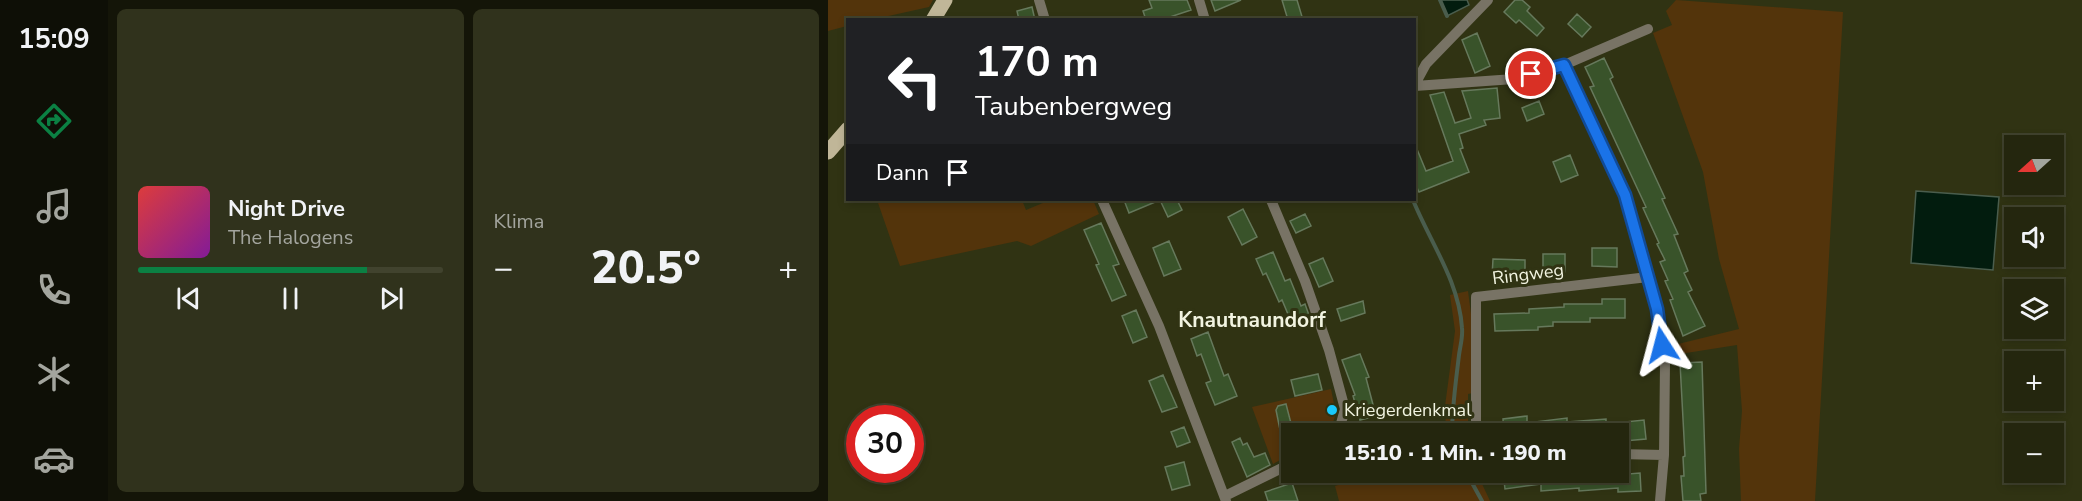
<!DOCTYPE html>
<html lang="de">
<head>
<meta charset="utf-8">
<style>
  :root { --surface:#24260e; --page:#30321c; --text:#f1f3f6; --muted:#a3a59e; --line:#41432e; --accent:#0b8043 }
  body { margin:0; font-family:"Nunito Sans",sans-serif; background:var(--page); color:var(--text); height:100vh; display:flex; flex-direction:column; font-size:22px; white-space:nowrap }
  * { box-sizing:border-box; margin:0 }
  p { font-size:20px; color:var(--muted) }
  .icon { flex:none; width:33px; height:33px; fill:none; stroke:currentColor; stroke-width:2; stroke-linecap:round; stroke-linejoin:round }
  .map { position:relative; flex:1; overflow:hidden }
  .details { display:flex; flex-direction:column; gap:9px; padding:9px; background:#141508; width:720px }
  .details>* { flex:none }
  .hud { position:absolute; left:18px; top:18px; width:570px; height:183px; border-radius:0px; box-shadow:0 3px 9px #0003,0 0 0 2px var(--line); background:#202124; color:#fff; overflow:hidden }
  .needle { width:39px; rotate:249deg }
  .fabs { position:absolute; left:1176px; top:135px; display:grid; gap:12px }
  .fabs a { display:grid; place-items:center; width:60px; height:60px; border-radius:0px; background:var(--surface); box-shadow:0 3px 9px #0003,0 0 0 2px var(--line); font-size:30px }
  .speed { position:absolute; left:18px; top:405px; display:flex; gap:12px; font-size:30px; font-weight:700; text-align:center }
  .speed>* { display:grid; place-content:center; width:78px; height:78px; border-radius:50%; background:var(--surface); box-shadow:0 3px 9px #0003,0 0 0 2px var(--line); line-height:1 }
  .speed .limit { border:9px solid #d22; background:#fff; color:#111 }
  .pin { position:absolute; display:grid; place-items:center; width:51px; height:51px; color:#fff; margin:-26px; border:3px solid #fff; border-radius:50%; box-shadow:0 2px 6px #0007 }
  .me { position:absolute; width:66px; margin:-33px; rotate:351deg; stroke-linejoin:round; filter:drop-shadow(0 0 4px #0008) }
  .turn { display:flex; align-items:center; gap:21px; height:126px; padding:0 30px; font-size:27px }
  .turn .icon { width:78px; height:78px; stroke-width:2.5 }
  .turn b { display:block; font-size:42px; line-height:51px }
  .then { display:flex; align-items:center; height:57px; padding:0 30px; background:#0003; gap:12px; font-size:22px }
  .big { font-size:45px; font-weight:800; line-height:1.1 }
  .details .tile { flex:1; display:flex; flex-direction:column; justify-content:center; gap:9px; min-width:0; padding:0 21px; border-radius:9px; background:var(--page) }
  .song { display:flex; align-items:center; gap:18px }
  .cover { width:72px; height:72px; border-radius:9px; background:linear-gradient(135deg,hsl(0 70% 55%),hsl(290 70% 35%)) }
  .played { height:6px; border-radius:3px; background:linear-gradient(90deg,var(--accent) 75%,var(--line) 75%) }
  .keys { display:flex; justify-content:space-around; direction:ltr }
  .heat { display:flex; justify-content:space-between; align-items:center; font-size:33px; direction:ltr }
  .details .tiles { flex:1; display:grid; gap:9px; grid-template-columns:repeat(2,1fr) }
  .trip { position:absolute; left:453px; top:423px; width:348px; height:60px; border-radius:0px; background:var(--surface); box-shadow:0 3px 9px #0003,0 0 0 2px var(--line); font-weight:800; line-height:60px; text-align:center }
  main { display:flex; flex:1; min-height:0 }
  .tabs { display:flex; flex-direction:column; width:108px; justify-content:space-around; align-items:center; background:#0e0f06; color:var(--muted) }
  .tabs .icon { width:42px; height:42px }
  .tabs .selected { color:var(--accent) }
  .tabs b { font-size:27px; color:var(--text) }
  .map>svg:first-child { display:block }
</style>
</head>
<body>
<main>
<nav class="tabs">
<b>15:09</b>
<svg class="icon selected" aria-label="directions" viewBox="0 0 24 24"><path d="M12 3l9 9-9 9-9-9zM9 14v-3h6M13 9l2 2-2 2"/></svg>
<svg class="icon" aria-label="music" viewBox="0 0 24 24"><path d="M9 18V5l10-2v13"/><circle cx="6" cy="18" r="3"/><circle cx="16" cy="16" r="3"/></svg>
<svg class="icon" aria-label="phone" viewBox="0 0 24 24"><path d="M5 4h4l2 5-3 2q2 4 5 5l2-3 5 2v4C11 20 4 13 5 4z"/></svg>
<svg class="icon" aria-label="climate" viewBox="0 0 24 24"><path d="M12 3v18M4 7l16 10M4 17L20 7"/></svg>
<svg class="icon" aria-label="car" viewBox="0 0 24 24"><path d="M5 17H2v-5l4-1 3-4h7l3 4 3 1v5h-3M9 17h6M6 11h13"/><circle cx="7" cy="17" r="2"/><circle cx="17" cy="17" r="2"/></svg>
</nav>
<section class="details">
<div class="tiles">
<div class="tile">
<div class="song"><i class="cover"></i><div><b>Night Drive</b><p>The Halogens</p></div></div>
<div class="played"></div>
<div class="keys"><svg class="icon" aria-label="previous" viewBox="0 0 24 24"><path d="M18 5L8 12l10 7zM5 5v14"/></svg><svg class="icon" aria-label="pause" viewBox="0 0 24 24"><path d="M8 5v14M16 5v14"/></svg><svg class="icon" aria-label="next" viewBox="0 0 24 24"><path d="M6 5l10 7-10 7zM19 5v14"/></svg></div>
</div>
<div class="tile"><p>Klima</p>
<div class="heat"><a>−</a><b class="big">20.5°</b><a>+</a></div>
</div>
</div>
</section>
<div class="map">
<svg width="1254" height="501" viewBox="0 0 1254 501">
  <rect width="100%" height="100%" fill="#303313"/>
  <path fill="#53340b" d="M0 0H105L101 7 47 19 20 20 19 26 0 31Z
    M848 0 1015 12 987 501H913L911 449 914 411 909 345 839 356 838 347 911 329 891 259 875 172 825 33 844 25 838 11Z
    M49 200H194L198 210 222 200H265L271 214 203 246 189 241 72 266Z
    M640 291 645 329V393L640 394V433L618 434 617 406 627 331 622 295Z
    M503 389 508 414 501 433 464 434 463 454 445 464 424 407Z
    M529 473H649L662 501H511L507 486 530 479Z"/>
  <path fill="#021c0e" stroke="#4a5d4d" stroke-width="1.5" d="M612 0H639L641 5 619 16Z
    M1088 191 1171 197 1165 270 1083 263Z"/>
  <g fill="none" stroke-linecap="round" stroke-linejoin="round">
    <path stroke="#4a5d4d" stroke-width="4" d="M612 0 619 16
      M585 200C602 242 631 281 634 328 635 337 632 347 631 355 628 381 624 407 624 434
      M638 472 654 501"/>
  </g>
  <path fill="#39532a" stroke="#66795c" stroke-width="1.5" d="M321 0H359L363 10 333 20H318L315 11 324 8Z
    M383 0H413L387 11Z
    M454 0H469L475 20H460Z
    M687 0H694L702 7 699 11 716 28 709 36 691 20 688 23 676 12Z
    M204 7 207 20H191L189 11Z
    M749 14 763 27 754 37 740 24Z
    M649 33 662 66 647 73 634 40Z
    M776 58 785 77 782 79 837 198 834 199 850 234 846 235 860 271 856 273 864 290 860 292 877 326 855 336 842 300 845 299 837 281 840 280 832 262 837 260 829 244 831 243 815 208 818 207 762 87 766 86 757 67Z
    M669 88 672 118 656 120 658 125 631 134 635 148 632 149 641 172 591 192 586 181V142L598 171 625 161 602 95 616 92 627 123 643 118 634 91Z
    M711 101 716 114 699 121 694 108Z
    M742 155 750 175 733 182 725 162Z
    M296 200H332L301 213Z
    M332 200H349L354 210 340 217Z
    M415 209 429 237 414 245 400 217Z
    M477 214 483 226 468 233 462 221Z
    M273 223 291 264 285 266 298 295 284 301 268 265 271 264 256 230Z
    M341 241 353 269 336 276 325 248Z
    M764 248H789V267L764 266Z
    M445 252 457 281 462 279 473 306 477 304 482 318 465 326 454 300 451 302 438 273 435 275 428 259Z
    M715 254H737V272L715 271Z
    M495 258 505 281 491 287 481 264Z
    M665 259 697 260V273H689V278L664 277Z
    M774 299H797V318H762V322H725V326L710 327V330L667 331 666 314 701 313V309L736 307V304H774Z
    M535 301 537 313 513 321 509 309Z
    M308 310 319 337 305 343 294 316Z
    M380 332 396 376 400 374 409 396 387 405 378 383 383 381 373 354 369 356 363 339Z
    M532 354 541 377 538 378 548 416 532 420 525 396 527 395 514 360Z
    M874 362 878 493 872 494 873 501H855L853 476H856L855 457 857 456 852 363Z
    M490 374 494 390 467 396 463 380Z
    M335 375 349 407 334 412 321 381Z
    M458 404 465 431 457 435 452 430 448 410 450 406Z
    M699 416V423L739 418V422L778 419V424L816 420 818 439 796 441 795 434H676L675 419Z
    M356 427 362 442 349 447 343 432Z
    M412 438 415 445 419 443 426 457 437 453 442 465 419 477 404 442Z
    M356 462 362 485 344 490 337 467Z
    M675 472H774L775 476 812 473 813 491 790 492V488L751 491V488L713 491V484L677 489Z
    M464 483 470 501H440L437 492Z"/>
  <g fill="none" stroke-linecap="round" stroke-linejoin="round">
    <path stroke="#787365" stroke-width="10" d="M211 0 217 20
      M371 0 377 20
      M736 65 797 195 829 309 837 363 836 455 832 501
      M586 86 598 64 660 0
      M587 86 686 79 736 65 820 29
      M274 200 331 326 398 501
      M443 200 477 281 501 350 517 409 510 434
      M648 434V297L820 277
      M790 454 836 455
      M397 496 464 463"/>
    <path stroke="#c0b698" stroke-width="15" d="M105 20 117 0
      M0 152 20 129"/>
  </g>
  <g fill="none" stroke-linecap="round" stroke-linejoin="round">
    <g stroke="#114b97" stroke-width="15">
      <path id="route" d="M703 74 736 65 797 195 829 309 834 345"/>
    </g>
    <use href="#route" stroke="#1a73e8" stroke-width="10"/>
  </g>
  <circle fill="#19cafc" stroke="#303313" stroke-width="2" cx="504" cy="410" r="6"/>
  <g text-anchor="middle" stroke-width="6" stroke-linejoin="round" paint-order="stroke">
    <g font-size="18" fill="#f2f4e1" stroke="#303313">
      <text transform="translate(700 274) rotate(-7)" y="6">Ringweg</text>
    </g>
    <g font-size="18" fill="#f2f4e1" stroke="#303313" text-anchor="start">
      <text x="516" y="416">Kriegerdenkmal</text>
    </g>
    <g font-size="21" font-weight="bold" fill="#f2f4e1" stroke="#303313">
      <text x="424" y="327">Knautnaundorf</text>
    </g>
  </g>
</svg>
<div class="fabs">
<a><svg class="needle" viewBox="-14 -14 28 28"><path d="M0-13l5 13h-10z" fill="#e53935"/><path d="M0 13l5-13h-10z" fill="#a3a59e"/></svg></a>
<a><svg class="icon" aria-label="sound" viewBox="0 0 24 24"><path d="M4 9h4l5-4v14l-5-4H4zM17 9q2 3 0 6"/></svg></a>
<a><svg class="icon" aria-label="layers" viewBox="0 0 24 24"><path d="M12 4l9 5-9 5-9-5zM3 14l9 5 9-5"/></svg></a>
<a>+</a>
<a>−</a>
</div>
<div class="speed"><div class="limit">30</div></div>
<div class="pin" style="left:703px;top:74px;background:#d93025"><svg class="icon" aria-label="arrive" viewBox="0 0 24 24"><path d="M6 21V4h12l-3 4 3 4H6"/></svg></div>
<svg class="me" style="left:834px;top:345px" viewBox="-20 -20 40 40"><path d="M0-17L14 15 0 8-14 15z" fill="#1a73e8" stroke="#fff" stroke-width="4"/></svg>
<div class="trip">15:10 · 1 Min. · 190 m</div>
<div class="hud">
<div class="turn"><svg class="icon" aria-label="left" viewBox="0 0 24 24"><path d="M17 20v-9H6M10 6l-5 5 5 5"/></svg><div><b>170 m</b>Taubenbergweg</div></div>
<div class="then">Dann<svg class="icon" aria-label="arrive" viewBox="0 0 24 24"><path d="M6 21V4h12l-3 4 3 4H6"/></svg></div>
</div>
</div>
</main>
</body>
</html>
